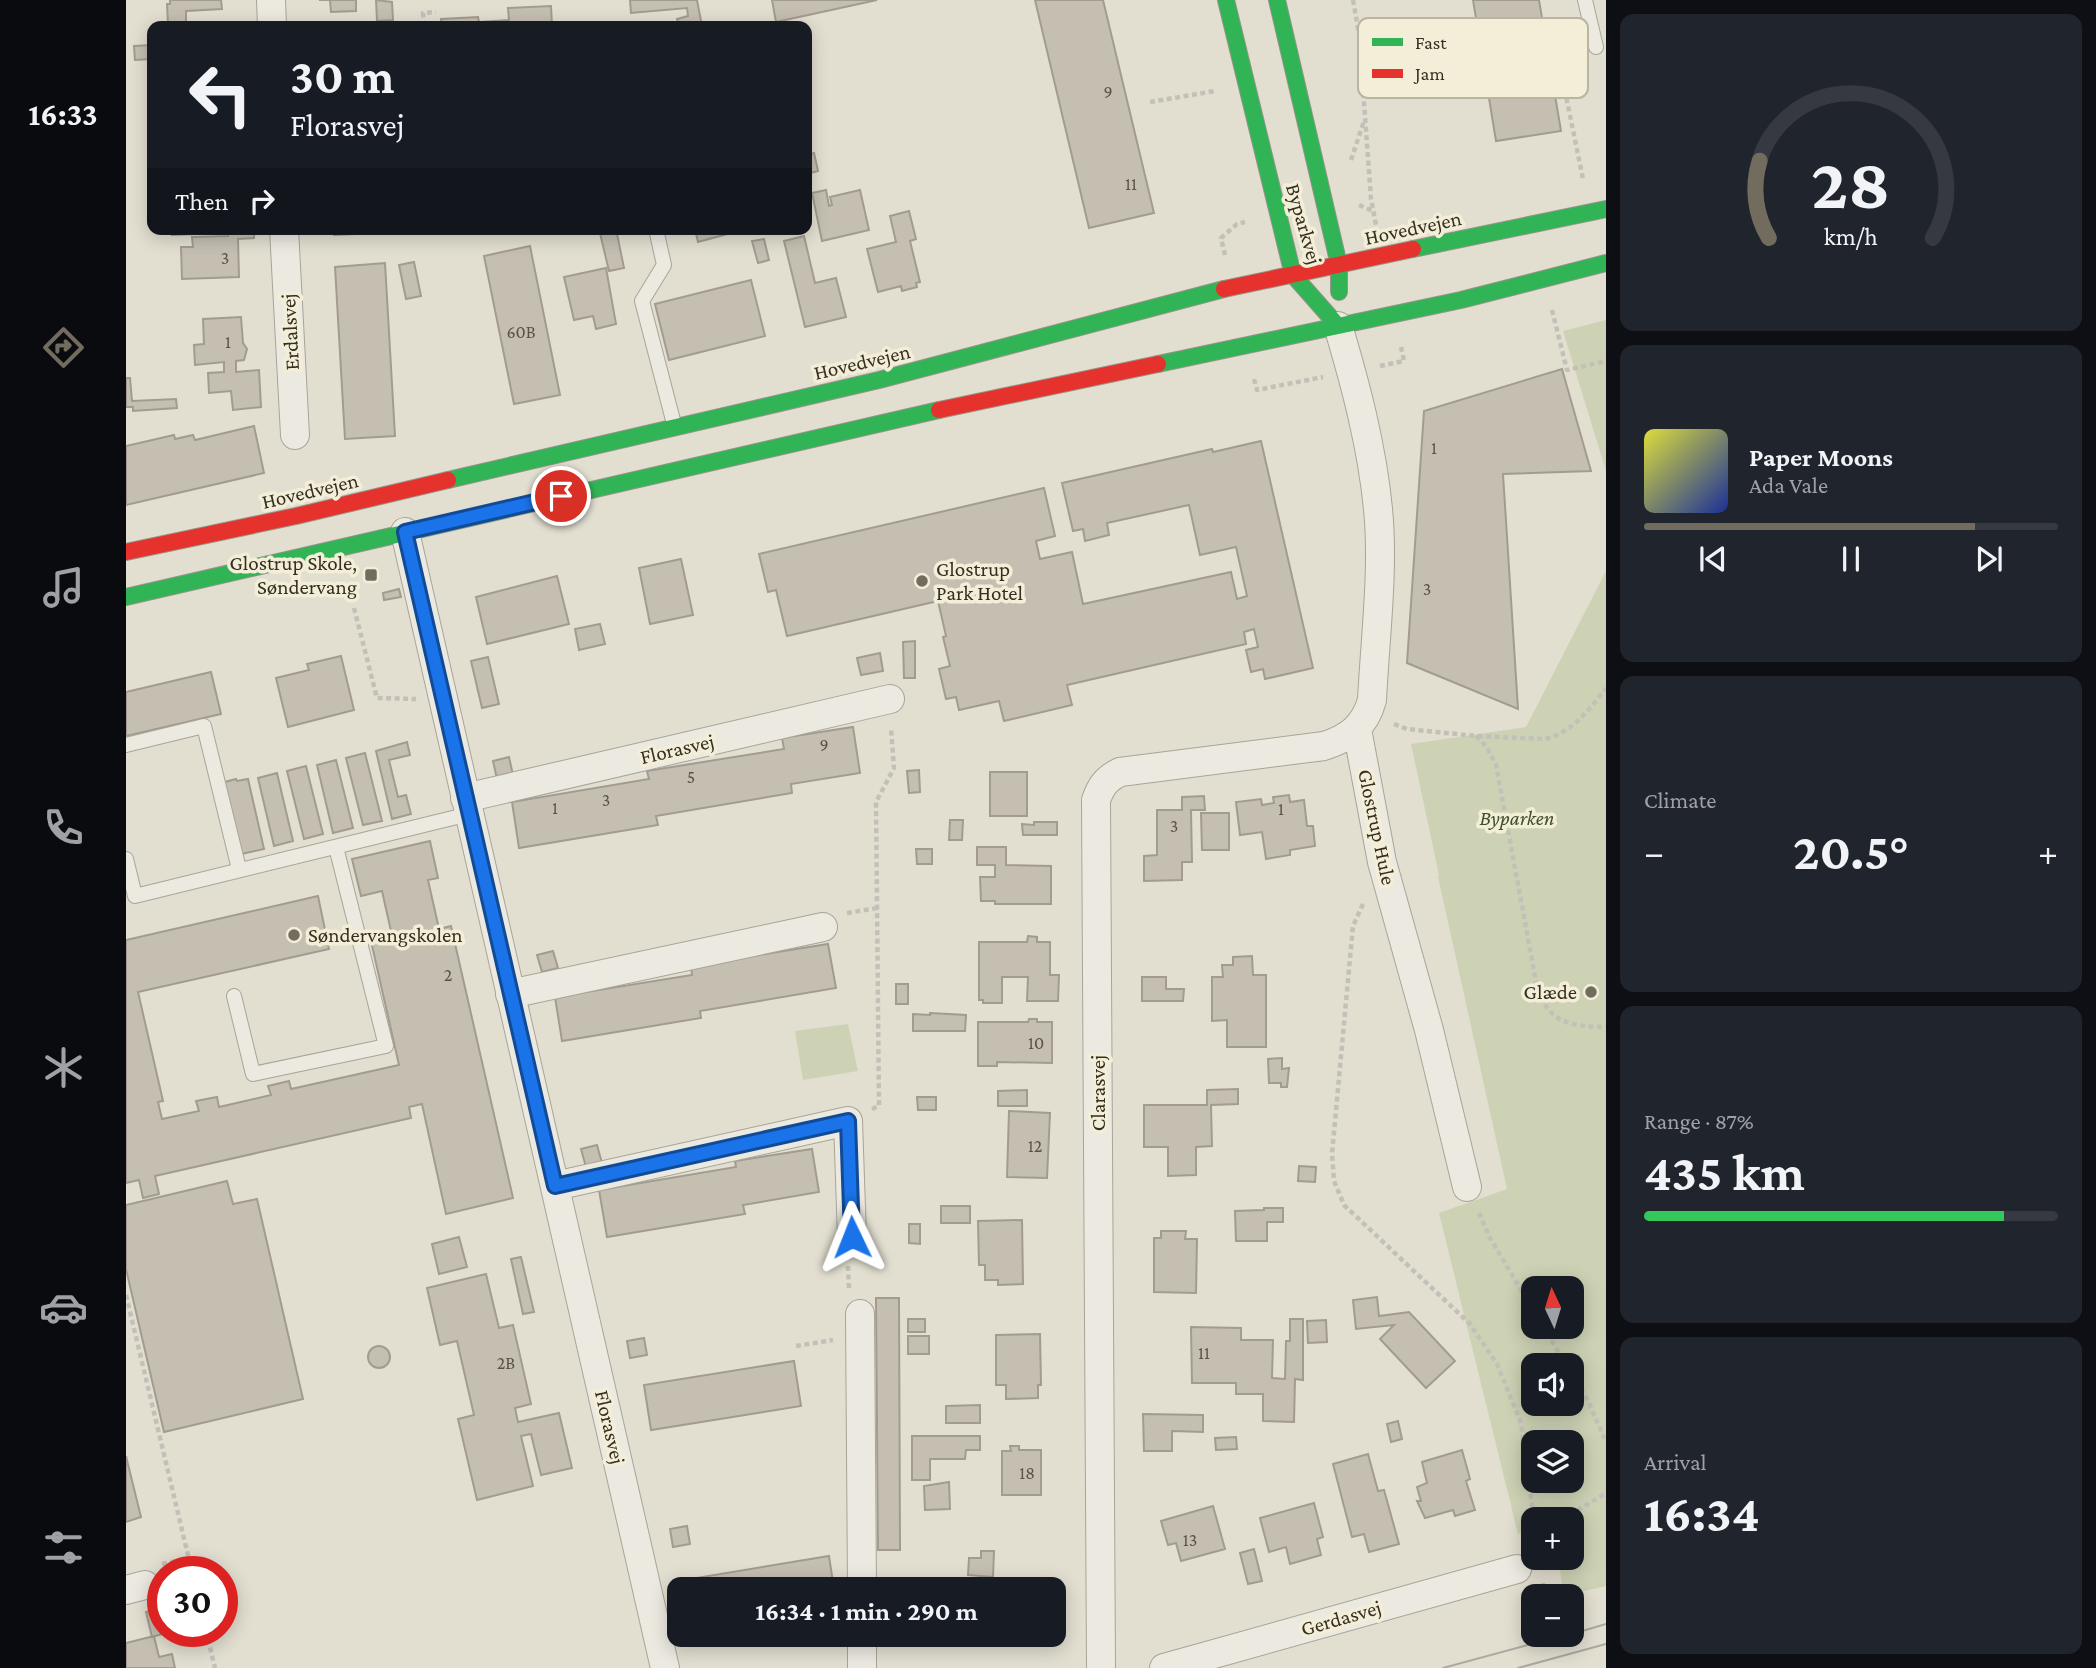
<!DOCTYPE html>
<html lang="en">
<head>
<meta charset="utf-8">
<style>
  :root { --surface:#171b24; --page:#20242c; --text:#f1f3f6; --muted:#9ea1a6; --line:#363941; --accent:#726c5f }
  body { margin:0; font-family:"Crimson Pro",serif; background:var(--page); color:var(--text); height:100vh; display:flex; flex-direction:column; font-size:26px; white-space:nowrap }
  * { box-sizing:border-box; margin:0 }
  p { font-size:23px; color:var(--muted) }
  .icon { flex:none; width:38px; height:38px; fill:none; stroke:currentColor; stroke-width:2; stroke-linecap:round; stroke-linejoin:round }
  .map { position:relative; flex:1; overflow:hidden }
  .panel { display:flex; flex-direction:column; gap:14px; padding:14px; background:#0d0f14; width:490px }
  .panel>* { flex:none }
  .top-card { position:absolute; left:21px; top:21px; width:665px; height:214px; border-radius:14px; box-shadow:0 4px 18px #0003; background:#171b24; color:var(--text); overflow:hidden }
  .needle { width:46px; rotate:356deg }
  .controls { position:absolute; left:1395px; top:1276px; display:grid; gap:14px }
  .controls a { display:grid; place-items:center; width:63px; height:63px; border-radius:14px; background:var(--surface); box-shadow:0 4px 18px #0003; font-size:35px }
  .speed { position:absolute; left:21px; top:1556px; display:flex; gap:14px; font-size:35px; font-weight:700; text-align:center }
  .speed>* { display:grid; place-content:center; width:91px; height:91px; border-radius:50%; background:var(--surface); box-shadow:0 4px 18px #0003; line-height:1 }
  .speed .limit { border:10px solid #d22; background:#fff; color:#111 }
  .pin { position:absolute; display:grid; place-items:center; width:60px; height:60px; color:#fff; margin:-30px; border:4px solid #fff; border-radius:50%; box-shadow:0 2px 7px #0007 }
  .me { position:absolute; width:77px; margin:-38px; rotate:358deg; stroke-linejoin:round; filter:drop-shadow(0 0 5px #0008) }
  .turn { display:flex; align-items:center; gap:24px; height:147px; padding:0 28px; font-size:32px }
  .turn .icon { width:91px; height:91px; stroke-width:2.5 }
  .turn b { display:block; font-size:49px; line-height:60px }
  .then { display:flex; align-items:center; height:66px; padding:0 28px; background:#0003; gap:14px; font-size:26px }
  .big { font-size:52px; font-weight:700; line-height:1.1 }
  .panel .tile { flex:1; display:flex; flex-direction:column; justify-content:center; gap:10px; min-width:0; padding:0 24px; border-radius:14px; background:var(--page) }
  .panel .dial { align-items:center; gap:0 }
  .dial svg { height:182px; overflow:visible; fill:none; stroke:var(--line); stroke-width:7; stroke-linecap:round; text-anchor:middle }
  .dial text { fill:var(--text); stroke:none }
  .song { display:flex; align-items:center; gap:21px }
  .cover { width:84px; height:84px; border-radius:10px; background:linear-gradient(135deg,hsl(60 70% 55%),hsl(230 70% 35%)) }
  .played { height:7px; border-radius:4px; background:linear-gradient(90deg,var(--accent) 80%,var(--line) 80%) }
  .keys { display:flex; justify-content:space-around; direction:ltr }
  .heat { display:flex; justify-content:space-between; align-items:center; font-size:38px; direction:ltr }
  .charge { height:10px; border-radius:5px; background:linear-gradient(90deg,#34c759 87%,var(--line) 0) }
  .trip { position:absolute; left:541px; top:1577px; width:399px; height:70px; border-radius:14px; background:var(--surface); box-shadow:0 4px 18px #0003; font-weight:700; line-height:70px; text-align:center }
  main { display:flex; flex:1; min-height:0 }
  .tabs { display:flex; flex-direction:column; width:126px; justify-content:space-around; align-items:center; background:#090b0e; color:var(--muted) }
  .tabs .icon { width:49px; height:49px }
  .tabs .selected { color:var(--accent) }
  .tabs b { font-size:32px; color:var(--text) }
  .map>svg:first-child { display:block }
</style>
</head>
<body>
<main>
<nav class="tabs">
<b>16:33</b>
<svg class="icon selected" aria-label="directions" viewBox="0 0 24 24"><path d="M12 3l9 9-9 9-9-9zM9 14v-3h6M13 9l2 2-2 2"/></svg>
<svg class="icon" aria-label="music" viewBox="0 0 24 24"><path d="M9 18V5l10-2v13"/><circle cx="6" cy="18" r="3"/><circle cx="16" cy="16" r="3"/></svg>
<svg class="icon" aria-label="phone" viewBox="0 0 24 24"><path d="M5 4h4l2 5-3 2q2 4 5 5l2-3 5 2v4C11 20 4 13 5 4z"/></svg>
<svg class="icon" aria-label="climate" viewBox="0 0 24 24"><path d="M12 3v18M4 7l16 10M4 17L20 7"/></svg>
<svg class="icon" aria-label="car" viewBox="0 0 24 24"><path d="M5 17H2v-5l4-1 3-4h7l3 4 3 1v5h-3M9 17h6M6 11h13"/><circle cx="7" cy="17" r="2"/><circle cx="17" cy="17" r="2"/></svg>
<svg class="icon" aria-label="filters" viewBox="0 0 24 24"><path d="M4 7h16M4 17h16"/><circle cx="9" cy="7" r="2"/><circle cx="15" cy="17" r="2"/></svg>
</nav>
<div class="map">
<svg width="1480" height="1668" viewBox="0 0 1480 1668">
  <rect width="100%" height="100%" fill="#e2dfd1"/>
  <path fill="#cdd2b5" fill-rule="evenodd" d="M1480 320V471L1437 331Z
    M1480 571V1586L1438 1596 1432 1558H1446V1519H1407V1527L1392 1534 1313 1213 1381 1189 1312 877 1313 875 1285 744 1400 727ZM1446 1288V1326H1407V1288ZM1446 1365V1404H1407V1365ZM1446 1442V1480H1407V1442Z
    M722 1024 732 1071 677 1080 669 1031Z"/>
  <path fill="#c5bfb2" stroke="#a29c90" stroke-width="2" d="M44 0H95L96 9 60 11V24L42 25 41 4H44Z
    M193 0H230V11L205 12 204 0Z
    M250 0 266 2 267 20 251 21Z
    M504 0H571L576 26H553L551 19 562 16 561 8 505 13Z
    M646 0H751L650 22Z
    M909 0H977L1028 213 963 228Z
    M1347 0H1413L1435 131 1370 141Z
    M425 6 426 26H315V19L352 17 353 22 383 20 382 8Z
    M26 45V59L9 60 8 46Z
    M688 153 692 171 681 174V155Z
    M700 190 703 206 706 205 704 197 734 190 743 230 696 241 686 193Z
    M783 211 790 239 784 241 794 282 790 283 791 287 776 291 775 286 752 292 741 249 770 242 764 216Z
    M45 229H68L69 234 46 235Z
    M102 229H128V238L112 239 113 277 56 279 55 247H67L66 237 102 236Z
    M207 229H229V234L208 235Z
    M473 229H490L498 268 483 271Z
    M569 229H620L572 242Z
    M678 236 689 283 710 278 720 317 679 327 658 241Z
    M638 239 643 260 632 263 626 241Z
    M404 246 434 395 388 404 358 256Z
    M288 262 295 296 280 299 273 265Z
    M259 263 269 436 219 439 209 267Z
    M480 268 490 324 470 329 467 316 448 320 438 277Z
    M625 280 639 336 543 360 529 304Z
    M115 317 117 343 121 349 118 360 110 361V372L133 370 135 407 107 410 105 391 83 393 82 373 98 372V362L69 365 68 345 78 344 77 319Z
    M1436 369 1465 471 1377 474 1392 709 1281 663 1298 411Z
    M0 378H4L6 401 50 399 51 408 7 411V407H0Z
    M128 426 138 473 0 505V446L48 435 49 439 67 435 69 440Z
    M1135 441 1187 668 1139 679 1137 669 1125 672 1120 650 1132 647 1128 629 1118 632 1120 644 941 685 946 705 878 721 873 701 833 710 830 697 820 699 813 669 824 666 817 637 820 636 812 601 661 636 650 590 642 592 633 554 918 488 929 536 910 541 914 559 946 552 957 604 1105 572 1111 599 1121 596 1110 547 1074 555 1063 505 981 523 983 535 959 541 957 529 947 531 936 483 1086 449 1087 452Z
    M555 559 567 615 524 624 513 568Z
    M431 576 443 624 361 644 350 597Z
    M273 589 275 597 258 600 257 593Z
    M474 624 479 644 453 650 449 629Z
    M789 641V678H778L777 642Z
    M754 653 757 671 735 675 731 658Z
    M215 656 228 710 162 727 150 678 183 670 181 664Z
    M362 657 373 704 356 708 345 661Z
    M85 672 95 714 0 736V692Z
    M727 727 734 773 665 784 666 793 530 816 532 825 393 848 386 802 523 779 521 771 658 749 656 738Z
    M281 742 284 755 263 760 272 797 280 795 285 814 266 819 250 751Z
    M239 753 256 821 237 825 220 758Z
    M383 757 387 775 371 779 367 761Z
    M210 760 227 828 207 833 191 765Z
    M180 766 197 834 178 839 161 771Z
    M793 770 794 792 783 793 781 771Z
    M864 772H901V816H864Z
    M151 773 167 841 148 846 132 778Z
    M110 779 111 781 122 779 138 849 111 855 95 783Z
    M1163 795 1164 802 1178 800 1181 826H1187L1189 846 1164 850V855L1140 859 1136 832 1114 835 1110 802 1135 799 1136 805 1148 803 1147 797Z
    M1078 796 1079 810H1065L1066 862H1056V880L1018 881V856L1031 855V810H1056V797Z
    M1075 813H1103V850H1076Z
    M824 820H837L836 840H823Z
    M908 822H931V835H897L896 824 908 825Z
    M304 841 312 878 302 880 313 929 325 926 387 1198 320 1214 296 1104 283 1107 285 1118 29 1176 33 1194 17 1198 13 1180 0 1183V940L192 896 203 949 12 992 37 1101 32 1102 36 1119 73 1111 70 1101 91 1097 93 1107 145 1095 142 1086 163 1081 165 1089 273 1065 245 941 259 938 260 941 267 940 256 891 235 896 226 859Z
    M851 847H880V865L925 866V904H869V901H855L854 877H869V865H851Z
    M790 849H806V864H791Z
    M902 936 911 937V942H924V975H933L932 1001H901L902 977H876V1003H857V1000H853V942H901Z
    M702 944 710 988 574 1011 575 1018 436 1041 429 997 566 975 565 966Z
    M427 951 432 968 416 972 411 955Z
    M1126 956 1127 975H1140V1047H1101V1020L1086 1021V977H1097L1096 965H1107V957Z
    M1016 977H1040V989H1058L1057 1001H1016Z
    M770 984H782V1004H770Z
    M804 1013 840 1015 839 1031H787V1014L804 1015Z
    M903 1019H911V1022H926V1063L871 1062V1066H852V1022H902Z
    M1156 1058V1069L1163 1068 1161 1087H1155V1083H1143L1142 1059Z
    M1112 1089V1104L1085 1105 1086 1146 1070 1147V1175L1042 1176V1147H1018V1105H1081V1090Z
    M901 1090V1106H872V1091Z
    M791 1097H810V1110H792Z
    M883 1111 924 1113 921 1178 881 1177Z
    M471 1145 476 1163 460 1167 455 1149Z
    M686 1149 693 1192 617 1205 619 1214 481 1237 473 1190 610 1167 609 1161Z
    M1173 1166 1190 1167 1189 1182 1172 1181Z
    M101 1181 107 1204 131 1199 177 1399 38 1432 0 1269V1205Z
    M815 1206H844V1223H815Z
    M1138 1208H1157V1222H1141V1241H1110L1109 1211 1138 1210Z
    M896 1220 897 1284 872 1285V1280H859V1265H853L852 1221Z
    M783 1224H794V1244L783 1243Z
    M1035 1231H1060L1059 1239H1071L1070 1293 1028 1292V1238H1035Z
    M333 1237 341 1267 313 1274 306 1244Z
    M395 1257 408 1312 397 1314 385 1259Z
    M360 1274 373 1328 387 1325 405 1404 389 1408 392 1422 433 1413 446 1468 415 1475 405 1434 395 1436 407 1486 351 1500 332 1419 348 1415 331 1341 314 1345 301 1288Z
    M1251 1297 1253 1316 1283 1312 1329 1361 1300 1388 1254 1339 1268 1325 1230 1329 1227 1300Z
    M750 1298H773L774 1550H752Z
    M782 1319H799V1332H782Z
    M1164 1319H1177V1380L1169 1379 1168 1422 1137 1421V1394H1110V1383H1066L1065 1327 1115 1328V1340H1147L1146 1378 1159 1379 1160 1341H1164Z
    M1200 1320 1201 1342 1182 1343 1181 1321Z
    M914 1334 915 1385H912V1398L880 1399V1385H870V1335Z
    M782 1336H803V1354H782Z
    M518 1338 521 1355 504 1358 501 1341Z
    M242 1357a11 11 0 1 1 22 0a11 11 0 1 1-22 0Z
    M668 1361 675 1406 525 1430 518 1385Z
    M854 1405V1423H820V1406Z
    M1017 1414 1077 1415V1432L1046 1431V1451H1018Z
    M1272 1421 1276 1439 1265 1442 1261 1424Z
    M786 1436H854V1450H840L839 1459H804V1480H786Z
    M1110 1437 1111 1449 1090 1450 1089 1438Z
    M884 1446H893V1450H915V1495H876V1451H885Z
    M1336 1450 1344 1479 1340 1481 1349 1510 1329 1516 1327 1510 1299 1518 1291 1501H1295L1291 1487 1301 1483 1296 1462Z
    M1242 1454 1252 1491 1258 1490 1273 1544 1243 1552 1238 1534 1226 1537 1207 1464Z
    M0 1456 15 1517 0 1522Z
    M823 1482 824 1509 799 1510 798 1486Z
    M1188 1503 1197 1537 1191 1539 1195 1555 1164 1564 1160 1547 1143 1552 1134 1518Z
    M1087 1506 1099 1549 1055 1561 1050 1543 1042 1545 1035 1521Z
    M561 1526 564 1544 547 1547 544 1529Z
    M1128 1549 1136 1581 1122 1584 1114 1553Z
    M855 1551H868L867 1577 842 1575 843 1558H855Z
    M703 1556 708 1589H565L564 1579Z
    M915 1581V1589H864V1582Z
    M33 1609 37 1631 40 1633 26 1637 20 1612Z
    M28 1636 33 1657 46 1654 49 1668H0V1643Z"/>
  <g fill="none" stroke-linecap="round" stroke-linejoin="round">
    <g stroke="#a8a499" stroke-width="16">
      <path id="lane" d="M1459 0 1470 47
        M530 229 538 265 516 301 548 424
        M0 745 78 726 113 869
        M0 859 9 896 343 814
        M108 996 127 1074 260 1046 210 847"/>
    </g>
    <g stroke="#a8a499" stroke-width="30">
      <path id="street" d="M145 0 146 26
        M158 229 169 435
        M279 532 539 1668
        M1231 729 1256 862 1303 1030 1341 1187
        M339 798 764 699
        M384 994 697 927
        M429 1186 722 1121 726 1237
        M734 1314 736 1589
        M0 1590 19 1585
        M736 1634V1668
        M975 1668 970 800C975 786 980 779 994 772L1198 746C1223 738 1239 726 1246 700 1249 639 1258 569 1252 509 1246 447 1230 386 1212 326
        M1038 1668 1391 1569"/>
    </g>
    <g stroke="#979489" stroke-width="18">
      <path id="fast" d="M1100 0 1167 275 1212 326
        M1151 0 1213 265V292
        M1287 249 1480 209
        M1032 364 1335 300 1480 263
        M322 480 753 380 1098 289
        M0 597 813 410"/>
    </g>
    <g stroke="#979489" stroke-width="18">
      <path id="jam" d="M1098 289 1287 249
        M813 410 1032 364
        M0 552 170 516 322 480"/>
    </g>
    <path stroke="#c3c0b8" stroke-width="4.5" stroke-dasharray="5 3.5" stroke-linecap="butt" d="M1227 0 1233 34 1245 199 1250 225
      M298 26 297 13 310 12
      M1449 53 1432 57 1457 179
      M1024 102 1089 91
      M1225 160 1238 121
      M1233 205 1247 211
      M324 229V230
      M1099 255 1095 238 1111 224 1119 222
      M1426 310 1441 370 1480 361
      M1254 366 1278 361 1275 347
      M1128 379 1131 390 1197 377
      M228 608 251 698 290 699
      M1268 724 1281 729 1350 736 1419 739C1446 733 1464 709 1480 688
      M1350 736 1360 746 1370 765 1410 982C1419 1021 1442 1027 1480 1027
      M1237 904 1227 926 1206 1154 1208 1181 1218 1205 1344 1324 1371 1364 1395 1423 1408 1519
      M721 913 751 908
      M746 1109 753 1106 750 802 768 768 765 728
      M1353 1213 1364 1238 1407 1310
      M722 1266 723 1289
      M0 1295 66 1572
      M1417 1326 1440 1365
      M670 1346 707 1340
      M1446 1374 1463 1403 1480 1442
      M1437 1519 1480 1493
      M36 1564 63 1558
      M1417 1583 1419 1596
      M80 1631 89 1668"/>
    <use href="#lane" stroke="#ebe9e0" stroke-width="14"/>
    <use href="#street" stroke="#ebe9e0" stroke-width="28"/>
    <use href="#fast" stroke="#30b455" stroke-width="16"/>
    <use href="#jam" stroke="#e5322d" stroke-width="16"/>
    <path stroke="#aba9a1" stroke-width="2" d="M1446 1634 1480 1624
      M1317 1668 1442 1634
      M1392 1668 1480 1644"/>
  </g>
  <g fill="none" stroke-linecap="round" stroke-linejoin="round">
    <g stroke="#114b97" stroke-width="18">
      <path id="route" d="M435 496 279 532 429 1186 722 1121 726 1237"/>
    </g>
    <use href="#route" stroke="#1a73e8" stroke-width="12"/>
  </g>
  <g fill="#726c5f" stroke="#f2eed7" stroke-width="2.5">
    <rect x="238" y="568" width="14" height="14" rx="3.5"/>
    <circle cx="796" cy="581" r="7"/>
    <circle cx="168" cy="935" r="7"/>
    <circle cx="1465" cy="992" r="7"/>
  </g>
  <g text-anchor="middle" stroke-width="7" stroke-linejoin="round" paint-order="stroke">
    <g font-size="18" fill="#5a5245">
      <text x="982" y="98">9</text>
      <text x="1005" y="190">11</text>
      <text x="99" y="264">3</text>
      <text x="395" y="338">60B</text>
      <text x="102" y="348">1</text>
      <text x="1308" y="454">1</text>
      <text x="1301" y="595">3</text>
      <text x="698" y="751">9</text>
      <text x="565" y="783">5</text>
      <text x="480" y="806">3</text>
      <text x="429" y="814">1</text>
      <text x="1155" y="815">1</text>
      <text x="1048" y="832">3</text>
      <text x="322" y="981">2</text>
      <text x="910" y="1049">10</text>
      <text x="909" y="1152">12</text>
      <text x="1078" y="1359">11</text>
      <text x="380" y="1369">2B</text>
      <text x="901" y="1479">18</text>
      <text x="1064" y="1546">13</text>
    </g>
    <g font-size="21" fill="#362e21" stroke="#f2eed7">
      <text transform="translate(1178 224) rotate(74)" y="7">Byparkvej</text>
      <text transform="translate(1287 228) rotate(-12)" y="7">Hovedvejen</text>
      <text transform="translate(164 332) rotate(-93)" y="7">Erdalsvej</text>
      <text transform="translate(736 362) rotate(-13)" y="7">Hovedvejen</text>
      <text transform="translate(184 491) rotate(-13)" y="7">Hovedvejen</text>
      <text transform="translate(551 749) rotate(-13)" y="7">Florasvej</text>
      <text transform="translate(1251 827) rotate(78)" y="7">Glostrup Hule</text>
      <text transform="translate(972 1093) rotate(-90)" y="7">Clarasvej</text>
      <text transform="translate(484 1427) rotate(77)" y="7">Florasvej</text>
      <text transform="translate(1215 1618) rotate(-16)" y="7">Gerdasvej</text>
    </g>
    <g font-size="21" fill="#362e21" stroke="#f2eed7" text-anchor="end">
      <text x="231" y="570">Glostrup Skole,<tspan x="231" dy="24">Søndervang</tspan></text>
      <text x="810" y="576" text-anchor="start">Glostrup<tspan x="810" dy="24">Park Hotel</tspan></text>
      <text x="182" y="942" text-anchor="start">Søndervangskolen</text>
      <text x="1451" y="999">Glæde</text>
    </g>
    <g font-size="21" font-style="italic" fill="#41502a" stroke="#f2eed7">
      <text x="1391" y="825">Byparken</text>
    </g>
  </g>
  <rect x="1232" y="18" width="230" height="80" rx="10" fill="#f2eed7" stroke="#bab4a0" stroke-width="2"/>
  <rect x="1246" y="38" width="31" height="8" fill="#30b455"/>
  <rect x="1246" y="69" width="31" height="9" fill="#e5322d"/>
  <g font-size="19" fill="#362e21">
    <text x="1289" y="49">Fast</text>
    <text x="1289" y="80">Jam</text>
  </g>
</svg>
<div class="controls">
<a><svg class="needle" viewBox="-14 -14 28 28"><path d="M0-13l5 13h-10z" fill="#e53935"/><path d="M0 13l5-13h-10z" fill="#9ea1a6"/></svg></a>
<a><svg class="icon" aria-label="sound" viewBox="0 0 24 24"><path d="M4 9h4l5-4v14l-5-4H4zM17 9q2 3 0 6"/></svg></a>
<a><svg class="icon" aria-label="layers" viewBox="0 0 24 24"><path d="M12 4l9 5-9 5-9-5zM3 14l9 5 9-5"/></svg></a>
<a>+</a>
<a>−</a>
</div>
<div class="speed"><div class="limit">30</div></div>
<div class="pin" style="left:435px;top:496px;background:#d93025"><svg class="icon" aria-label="arrive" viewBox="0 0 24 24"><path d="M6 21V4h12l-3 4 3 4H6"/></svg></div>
<svg class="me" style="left:726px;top:1237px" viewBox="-20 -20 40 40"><path d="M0-17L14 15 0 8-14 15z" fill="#1a73e8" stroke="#fff" stroke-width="4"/></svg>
<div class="trip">16:34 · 1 min · 290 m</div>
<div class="top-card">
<div class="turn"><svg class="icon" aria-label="left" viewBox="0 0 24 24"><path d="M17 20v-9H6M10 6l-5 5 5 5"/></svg><div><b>30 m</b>Florasvej</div></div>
<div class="then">Then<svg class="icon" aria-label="right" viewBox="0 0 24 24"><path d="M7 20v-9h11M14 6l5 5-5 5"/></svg></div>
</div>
</div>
<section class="panel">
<div class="tile dial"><svg viewBox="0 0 100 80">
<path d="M14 69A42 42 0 1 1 86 69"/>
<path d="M14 69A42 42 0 0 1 10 35" stroke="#726c5f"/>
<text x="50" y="56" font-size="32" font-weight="700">28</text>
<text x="50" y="72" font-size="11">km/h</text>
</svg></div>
<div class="tile">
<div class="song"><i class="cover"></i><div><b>Paper Moons</b><p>Ada Vale</p></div></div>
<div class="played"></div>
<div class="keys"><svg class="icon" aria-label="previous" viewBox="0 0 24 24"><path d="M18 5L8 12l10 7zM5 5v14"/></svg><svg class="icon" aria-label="pause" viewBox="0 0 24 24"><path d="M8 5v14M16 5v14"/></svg><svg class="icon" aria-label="next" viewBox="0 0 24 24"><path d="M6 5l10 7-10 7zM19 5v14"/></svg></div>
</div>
<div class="tile"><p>Climate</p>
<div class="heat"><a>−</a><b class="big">20.5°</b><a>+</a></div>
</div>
<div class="tile"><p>Range · 87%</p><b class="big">435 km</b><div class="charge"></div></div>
<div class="tile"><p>Arrival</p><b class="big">16:34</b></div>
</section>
</main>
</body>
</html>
